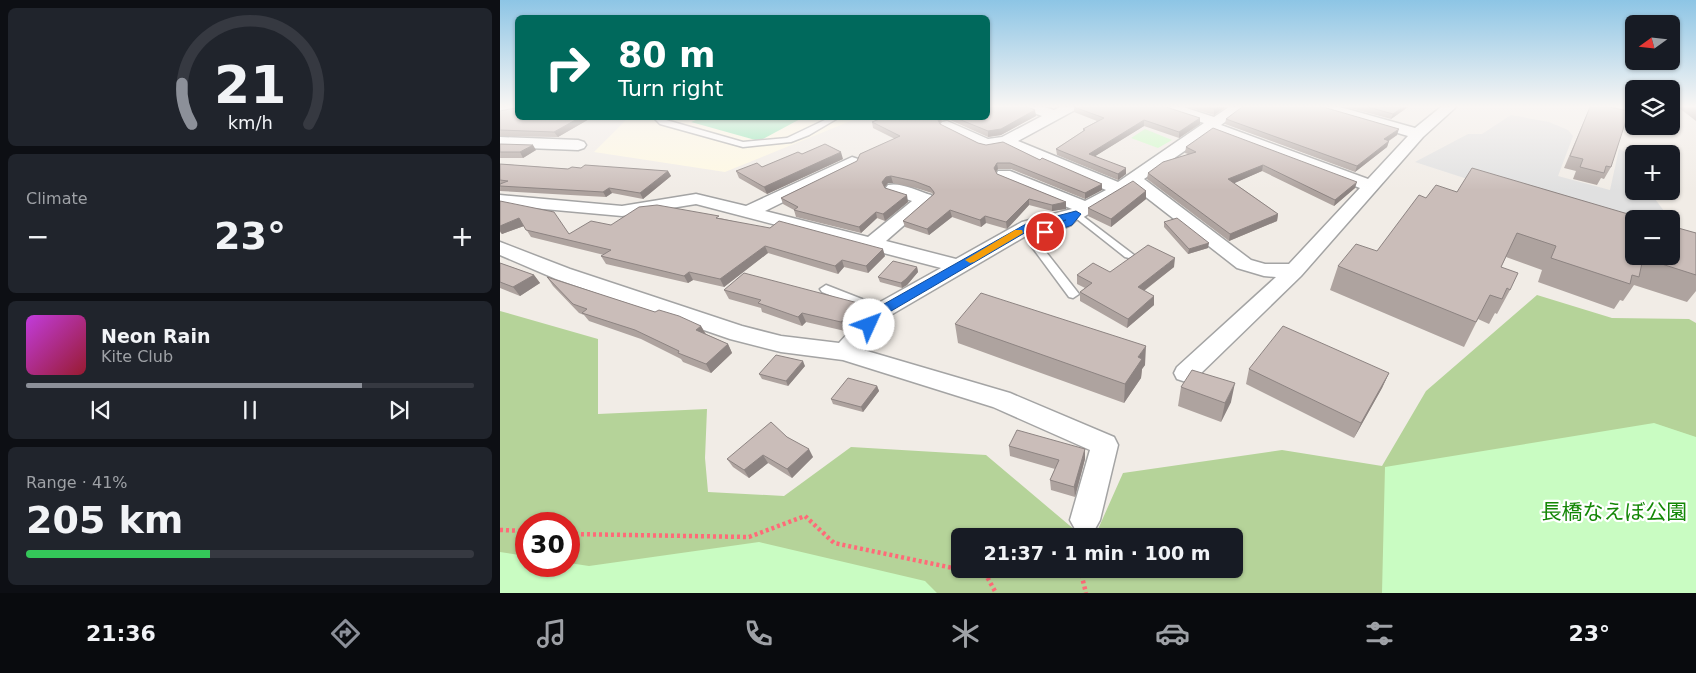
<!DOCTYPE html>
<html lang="en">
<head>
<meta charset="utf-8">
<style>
  :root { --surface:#171b24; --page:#20242c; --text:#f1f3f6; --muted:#9ea1a6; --line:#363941; --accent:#8c9099 }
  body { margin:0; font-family:"DejaVu Sans","Noto Sans JP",sans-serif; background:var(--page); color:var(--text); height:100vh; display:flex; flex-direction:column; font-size:19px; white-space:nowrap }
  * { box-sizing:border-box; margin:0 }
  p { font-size:16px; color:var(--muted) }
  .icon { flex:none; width:28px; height:28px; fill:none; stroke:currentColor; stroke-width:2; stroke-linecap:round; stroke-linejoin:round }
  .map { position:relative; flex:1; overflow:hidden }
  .sheet { display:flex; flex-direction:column; gap:8px; padding:8px; background:#0d0f14; width:500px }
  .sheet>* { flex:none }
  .banner { position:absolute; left:15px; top:15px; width:475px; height:105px; border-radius:8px; box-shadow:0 1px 4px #0004; background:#00695c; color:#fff; overflow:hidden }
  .needle { width:32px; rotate:255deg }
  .buttons { position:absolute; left:1125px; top:15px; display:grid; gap:10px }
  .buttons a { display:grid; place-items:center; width:55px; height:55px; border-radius:8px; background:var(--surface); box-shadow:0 1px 4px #0004; font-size:25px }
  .speed { position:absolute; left:15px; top:512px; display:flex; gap:10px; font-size:25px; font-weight:700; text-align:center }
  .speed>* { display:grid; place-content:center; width:65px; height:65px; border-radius:50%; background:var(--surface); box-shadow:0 1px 4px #0004; line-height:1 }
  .speed .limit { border:8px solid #d22; background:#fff; color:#111 }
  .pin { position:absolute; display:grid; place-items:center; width:42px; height:42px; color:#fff; margin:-21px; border:2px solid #fff; border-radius:50%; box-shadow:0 1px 5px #0007 }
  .me { position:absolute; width:55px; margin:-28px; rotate:47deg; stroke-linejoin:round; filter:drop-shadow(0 0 4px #0008) }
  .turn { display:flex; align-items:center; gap:18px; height:105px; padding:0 20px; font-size:22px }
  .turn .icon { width:65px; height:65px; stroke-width:2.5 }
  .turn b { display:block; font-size:35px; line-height:42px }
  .big { font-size:38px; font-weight:700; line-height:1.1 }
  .sheet .widget { flex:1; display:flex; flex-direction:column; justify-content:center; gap:8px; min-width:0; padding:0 18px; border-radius:8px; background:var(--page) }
  .sheet .dial { align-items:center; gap:0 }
  .dial svg { height:130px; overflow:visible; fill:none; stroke:var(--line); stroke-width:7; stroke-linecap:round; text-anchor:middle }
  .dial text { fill:var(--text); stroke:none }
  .song { display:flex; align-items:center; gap:15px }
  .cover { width:60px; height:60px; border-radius:8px; background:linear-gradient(135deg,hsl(290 70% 55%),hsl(350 70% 35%)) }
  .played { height:5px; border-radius:2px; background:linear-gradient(90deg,var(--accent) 75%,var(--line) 75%) }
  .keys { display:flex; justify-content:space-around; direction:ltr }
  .heat { display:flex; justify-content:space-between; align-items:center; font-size:28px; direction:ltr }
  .charge { height:8px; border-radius:4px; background:linear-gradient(90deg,#34c759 41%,var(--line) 0) }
  .trip { position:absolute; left:451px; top:528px; width:292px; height:50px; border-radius:8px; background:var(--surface); box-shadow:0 1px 4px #0004; font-weight:700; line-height:50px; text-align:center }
  .tabs { display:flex; height:80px; justify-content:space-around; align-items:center; background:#090b0e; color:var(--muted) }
  .tabs .icon { width:35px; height:35px }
  .tabs .active { color:var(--accent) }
  .tabs b { font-size:22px; color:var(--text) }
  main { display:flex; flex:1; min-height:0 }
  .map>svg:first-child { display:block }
</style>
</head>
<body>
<main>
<section class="sheet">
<div class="widget dial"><svg viewBox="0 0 100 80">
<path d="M14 69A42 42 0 1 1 86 69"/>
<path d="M14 69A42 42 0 0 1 8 44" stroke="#8c9099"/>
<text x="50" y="56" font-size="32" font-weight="700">21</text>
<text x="50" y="72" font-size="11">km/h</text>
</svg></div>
<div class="widget"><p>Climate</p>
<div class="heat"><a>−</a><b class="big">23°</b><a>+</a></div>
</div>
<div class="widget">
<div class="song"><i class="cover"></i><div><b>Neon Rain</b><p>Kite Club</p></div></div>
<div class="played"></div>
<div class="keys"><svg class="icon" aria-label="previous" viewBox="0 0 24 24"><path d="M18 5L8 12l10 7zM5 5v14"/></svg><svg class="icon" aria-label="pause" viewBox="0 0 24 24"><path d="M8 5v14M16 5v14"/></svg><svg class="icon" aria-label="next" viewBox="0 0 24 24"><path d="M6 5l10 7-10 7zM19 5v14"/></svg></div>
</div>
<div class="widget"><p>Range · 41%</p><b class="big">205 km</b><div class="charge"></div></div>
</section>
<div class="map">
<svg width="1196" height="593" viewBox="0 0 1196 593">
  <rect width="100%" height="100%" fill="#f1ece6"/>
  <path fill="#fff9e2" d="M128 118H358L225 172 94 152Z"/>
  <path fill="#b5d399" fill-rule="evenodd" d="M1037 295 1112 318 1189 319 1196 323V593H0V311L98 339V414L207 409 205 458 208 492 284 496 351 447 486 455 582 536H460V569H735V536H595L623 473 782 450 882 466 926 391ZM26 524H69V566H26Z"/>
  <path fill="#c9fcc2" d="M645 129 672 140 658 148 631 138Z
    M1154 423 1196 437V593H882L885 467Z
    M259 542 425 581 437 593H0V552L26 556V566H69V563L89 566Z"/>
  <path fill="#81e4aa" d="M201 118H302L259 141 191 122Z"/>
  <path fill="#e0e0e0" d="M1011 115 1049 122 1068 130 1073 136 1058 176 1110 190 1119 149 1128 153 1134 163V191H1149L1170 219H1134L989 186 915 162 968 134H982Z"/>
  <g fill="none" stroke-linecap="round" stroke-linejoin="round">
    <g stroke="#a4a4a4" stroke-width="3">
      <path id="service" d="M154 118H162L166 120 243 142 287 138 329 118H338L309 135 291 142 243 147 160 124Z
        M576 211 634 255 629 258 625 257 577 219 571 225 541 238 539 243 579 294 573 298 569 297 529 243 533 234 565 221 573 212Z
        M326 285 385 308 387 311 381 315 377 314 322 292 320 289Z"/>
    </g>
    <g stroke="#a4a4a4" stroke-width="3">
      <path id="minor" d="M0 107H18V111L0 116Z
        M524 107H544L554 110 560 107H577L575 110 518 141 618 182 704 123 664 110 662 107H683L714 117 729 107H745L721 125 868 179 908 136 820 110 818 107H840L915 128 941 107H956L923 137 801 276 695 379 686 382 677 379 674 373 677 367 776 277 764 276 737 268 633 187 582 218 536 230 389 316 360 349 510 393 614 437 618 445 600 520 595 529 585 533 575 529 570 520 590 450 493 407 343 360 281 352 230 339 56 279 0 255V242L70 269 242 326 281 336 339 343 373 306 441 268 196 204 122 216 0 205V195L122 206 196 194 246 206 352 157 358 159 360 162 358 165 265 211 368 237 412 201 388 193 385 189 388 185C401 182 418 191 431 195L434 199 386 241 456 259 522 222 572 209 498 179 496 175 498 171H510L585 201 606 190 504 146 486 149 480 147 442 128 440 125 442 122 447 121 488 139 502 137 542 116 526 110ZM712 132 860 188 789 264H765L751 260 644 179Z
        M0 137 78 140 84 142 86 145 84 148 78 150 0 147Z"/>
    </g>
    <path stroke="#ff6a78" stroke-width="4.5" stroke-dasharray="3 3" stroke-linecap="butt" d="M0 530 26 531
      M69 534 249 537 305 516 334 543 486 575 496 593
      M580 569 586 593"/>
    <use href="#service" fill="#fff" fill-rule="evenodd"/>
    <use href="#minor" fill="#fff" fill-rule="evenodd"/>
  </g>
  <path fill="#aea39f" d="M574 107 700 124 679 138 644 126 595 156 626 174 618 180 557 155 556 149 583 131V129L597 121 574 112Z
    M688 107H726L714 115Z
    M846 107H908L891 119Z
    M1090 107 1111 167 1104 179 1101 178 1097 185 1073 179 1076 171 1064 168Z
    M1178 107H1196V121Z
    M0 111 91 118 58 137 0 136Z
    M536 116 501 135 488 137 448 119 442 120 440 123V124L478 143 540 160 602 184V190L585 199 511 169H498L496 172 497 174 566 202V209L552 211 529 205 507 229 486 223 481 227 452 217 429 235 405 227 403 221 433 195 432 193 416 188 393 183H388L384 187 385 188 408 202 385 221 377 218 361 233 296 217 294 210 283 204 281 198 357 161 395 139 373 128 372 122 382 118H488Z
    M726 119 897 135 889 141 887 147 855 172 725 124Z
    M0 144 36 150 23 158H0Z
    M686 147 855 188 834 206 762 171 734 183 778 214 777 221 729 241 647 179 648 173 688 154 685 153Z
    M302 154 343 159 267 194 239 178 236 171 262 167Z
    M0 164 68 169 81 168 168 171 171 176 143 199 112 193 106 197 0 191Z
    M646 191V199L611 227 588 216V208Z
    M957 192 1196 233V291L1187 302 1134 285 1123 301 1120 300 1114 309 1038 282 1042 270 1006 257 1001 267 1010 290 997 314 995 313 989 324 978 319 964 347 830 290 838 266 877 251 926 198Z
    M0 201 69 234 111 225 220 218 385 256 368 273 344 267 338 274 268 253 224 287 193 280 188 283 106 264 101 256 104 255 31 237 24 226 2 234 0 232Z
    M664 222 708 248 688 254 664 227Z
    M0 263 34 275 40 283 20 296 0 288Z
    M417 267 418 272 407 285 402 288 380 282 378 277Z
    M674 267 644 291 654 305 627 328 580 301V292L585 288 577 284V275Z
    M47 277 155 312 201 326 206 334 228 344 232 353 211 373 183 362 181 359 141 339 89 321 84 315 79 313 53 286Z
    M224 290 361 312 345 331 306 322 302 326 262 312 261 308 229 299Z
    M455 324 645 365 642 369 641 378 624 403 458 343Z
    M305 366 288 386 262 379 259 374Z
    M749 369 889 373 882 388 854 438 746 384Z
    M377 386 379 391 363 412 333 404 331 399Z
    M681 387 731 402 721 422 678 406Z
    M287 437 313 457 292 478 268 463 249 478 233 467 227 459Z
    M509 446 585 449V459L575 497 551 490 550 480 555 469 510 456Z"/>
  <path fill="#8d8482" d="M718 107H726L714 115V109Z
    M903 107H908L891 119 893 114Z
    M535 110 536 116 501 135 488 137V131Z
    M79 118H91L58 137 54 132Z
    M437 118H447L448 119 442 120 438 124Z
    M700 118V124L679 138V132Z
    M644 120V126L589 160V154Z
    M899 129 897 135 882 145 884 139Z
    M889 141 887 147 855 172 857 166Z
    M33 145 36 150 23 158 20 152Z
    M341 152 343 159 267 194 264 187Z
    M497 163 498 169 494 174V168Z
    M763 165 762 171 728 186V179Z
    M626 168V174L618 180V174Z
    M168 171 171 176 143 199 140 193Z
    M391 176 393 183H388L384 188 382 182 386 177Z
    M857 182 855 188 834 206 835 200Z
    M602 184V190L585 199V193Z
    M109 188 112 193 106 197 103 192Z
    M646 191V199L611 227V219Z
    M407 195 408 202 385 221 383 214Z
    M529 199V205L507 229 506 222Z
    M566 202V209L552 211V205Z
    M450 210 452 217 429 235 427 229Z
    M376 212 377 218 361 233 359 227Z
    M778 214 777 221 729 241 730 234Z
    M485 216 486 223 481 227 480 220Z
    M19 218 24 226 2 234 0 231V226Z
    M709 243 708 248 688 254 689 249Z
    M265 246 268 253 224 287 220 279Z
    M383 249 385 256 368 273 366 266Z
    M675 258 674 267 637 296 638 287Z
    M342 260 344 267 338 274 335 266Z
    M417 267 418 272 407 285 402 288 401 283Z
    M189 272 193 280 188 283 184 276Z
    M34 275 40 283 20 296 13 287Z
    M654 296V305L627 328 628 319Z
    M358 303 361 312 345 331 341 322Z
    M302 313 306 322 302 326 298 317Z
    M201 326 206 335 196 330Z
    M228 344 232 353 211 373 206 364Z
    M646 346 645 365 642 369 641 378 624 403 625 384 638 357Z
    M303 361 305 366 288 386 286 381Z
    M889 373 882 388 854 438 861 423Z
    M735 383 731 402 721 422 725 403Z
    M377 386 379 391 363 412 361 407Z
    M309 449 313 457 292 478 287 469Z
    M585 449V459L575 497 574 487Z
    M263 455 268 463 249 478 244 470Z"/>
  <path fill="#cabdb9" stroke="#8d8482" d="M15 107H18V118H79L54 132 0 130V111L15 108Z
    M488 107H528L535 110 501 129 488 131 456 118H488Z
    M574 107H666L700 118 679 132 644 120 589 154 626 168 618 174 556 149 585 130 583 129 604 118Z
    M707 107H718L714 109Z
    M742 107H823L899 129 884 139 889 141 857 166 726 119Z
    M868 107H903L893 114Z
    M1090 107H1109L1129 111 1111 167 1106 166 1104 173 1080 167 1083 159 1070 156Z
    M382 118H438H437L440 124 478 143 486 145 503 142 540 160 542 158 602 184 585 193 510 163H497L494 168 497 174 566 202 552 205 529 199 506 222 485 216 480 220 450 210 427 229 403 221 434 194V192L430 187 414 181 391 176 386 177 382 182 385 188 407 195 383 214 376 212 359 227 294 210 298 207 281 198 357 161 360 154 400 136 372 122Z
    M713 128 857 182 835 200 763 165 728 179 778 214 730 234 648 173 663 162 696 152 686 147Z
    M0 144 33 145 20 152H0Z
    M325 144 341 152 264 187 236 171 257 163 262 167 298 152 302 154Z
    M0 164 68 169 72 167 81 168 85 165 168 171 140 193 109 188 103 192 0 186V184L8 181 0 180Z
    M972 168 1145 219H1134V256H1171V226L1196 233V275L1143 258 1139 277 1132 275 1130 284 1051 258 1056 246 1017 233 1001 267 1018 273 1010 290 1007 288 1002 299 990 295 976 322 838 266 856 244 877 251 919 195 926 198 936 185 957 192Z
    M633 181 646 191 611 219 588 208Z
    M0 201 54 212 69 234 91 221 111 225 139 207 157 205 219 216 216 218 270 228 279 221 383 249 366 266 342 260 335 266 265 246 220 279 189 272 184 276 101 256 111 250 26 230 19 218 0 226Z
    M677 218 709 243 689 249 664 222Z
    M648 245 675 258 638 287 654 296 628 319 580 292 592 283 577 275 593 263 610 272Z
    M393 261 417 267 406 279 401 283 378 277Z
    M0 263 34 275 13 287 0 282Z
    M244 273 358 303 341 322 302 313 298 317 258 303 261 300 224 290Z
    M47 277 155 312 159 310 179 316 201 326 196 330 228 344 206 364 178 353 179 351 135 330 82 313 87 309 73 304Z
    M481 293 646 346 638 357 642 359 625 384 455 324Z
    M783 326 889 373 861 423 749 369Z
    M276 355 303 361 286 381 259 374Z
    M692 370 735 383 725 403 681 387Z
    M348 378 377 386 361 407 331 399Z
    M271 422 287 437 309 449 287 469 263 455 244 470 227 459Z
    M517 430 585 449 574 487 550 480 559 460 509 446Z"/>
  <linearGradient id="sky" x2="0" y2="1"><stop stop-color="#8dc5e5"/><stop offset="0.56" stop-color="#f9f6f4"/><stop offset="1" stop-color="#f9f6f4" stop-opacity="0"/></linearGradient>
  <rect width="1196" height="190" fill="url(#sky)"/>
  <path fill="#1a73e8" stroke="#114b97" d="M576 211 581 214 572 225 545 235 542 234V230L566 220 533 228 386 314 373 328H365L363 325 377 308 526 224Z"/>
  <path fill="#f59e0b" d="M515 230H522L523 233 474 262 470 263 465 260Z"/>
  <g text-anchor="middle" stroke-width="4.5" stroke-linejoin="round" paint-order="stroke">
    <g font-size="21" fill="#148706" stroke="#fff">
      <text x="1114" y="519">長橋なえぼ公園</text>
    </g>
  </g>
</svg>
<div class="buttons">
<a><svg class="needle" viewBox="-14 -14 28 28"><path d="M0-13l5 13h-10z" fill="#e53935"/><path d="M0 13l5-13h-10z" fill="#9ea1a6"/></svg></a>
<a><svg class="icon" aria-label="layers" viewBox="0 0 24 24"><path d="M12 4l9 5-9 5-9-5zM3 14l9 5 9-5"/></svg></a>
<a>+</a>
<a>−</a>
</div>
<div class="speed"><div class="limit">30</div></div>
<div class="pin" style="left:545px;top:232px;background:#d93025"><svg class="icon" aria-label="arrive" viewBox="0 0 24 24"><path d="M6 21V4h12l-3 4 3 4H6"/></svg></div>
<svg class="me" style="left:369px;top:325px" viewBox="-20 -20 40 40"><circle r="19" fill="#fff"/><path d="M0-13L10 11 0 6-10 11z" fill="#1a73e8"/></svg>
<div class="trip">21:37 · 1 min · 100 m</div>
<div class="banner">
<div class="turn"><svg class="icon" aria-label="right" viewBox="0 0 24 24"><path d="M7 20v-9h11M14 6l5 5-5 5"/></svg><div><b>80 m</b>Turn right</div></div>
</div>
</div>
</main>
<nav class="tabs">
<b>21:36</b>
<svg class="icon active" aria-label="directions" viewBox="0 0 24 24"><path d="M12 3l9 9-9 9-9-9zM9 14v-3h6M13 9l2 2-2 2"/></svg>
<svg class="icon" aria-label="music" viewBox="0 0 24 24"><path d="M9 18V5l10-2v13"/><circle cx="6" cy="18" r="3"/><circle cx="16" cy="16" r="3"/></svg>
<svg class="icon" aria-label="phone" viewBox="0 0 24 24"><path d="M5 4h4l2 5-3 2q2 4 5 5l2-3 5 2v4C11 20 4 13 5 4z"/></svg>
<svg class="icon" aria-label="climate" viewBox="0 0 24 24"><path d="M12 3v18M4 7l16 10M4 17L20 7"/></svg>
<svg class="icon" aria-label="car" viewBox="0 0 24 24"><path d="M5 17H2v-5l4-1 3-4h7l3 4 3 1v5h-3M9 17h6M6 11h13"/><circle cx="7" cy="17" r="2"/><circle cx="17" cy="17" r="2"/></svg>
<svg class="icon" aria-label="filters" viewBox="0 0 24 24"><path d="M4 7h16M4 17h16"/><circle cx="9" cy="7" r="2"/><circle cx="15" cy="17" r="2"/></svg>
<b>23°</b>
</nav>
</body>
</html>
